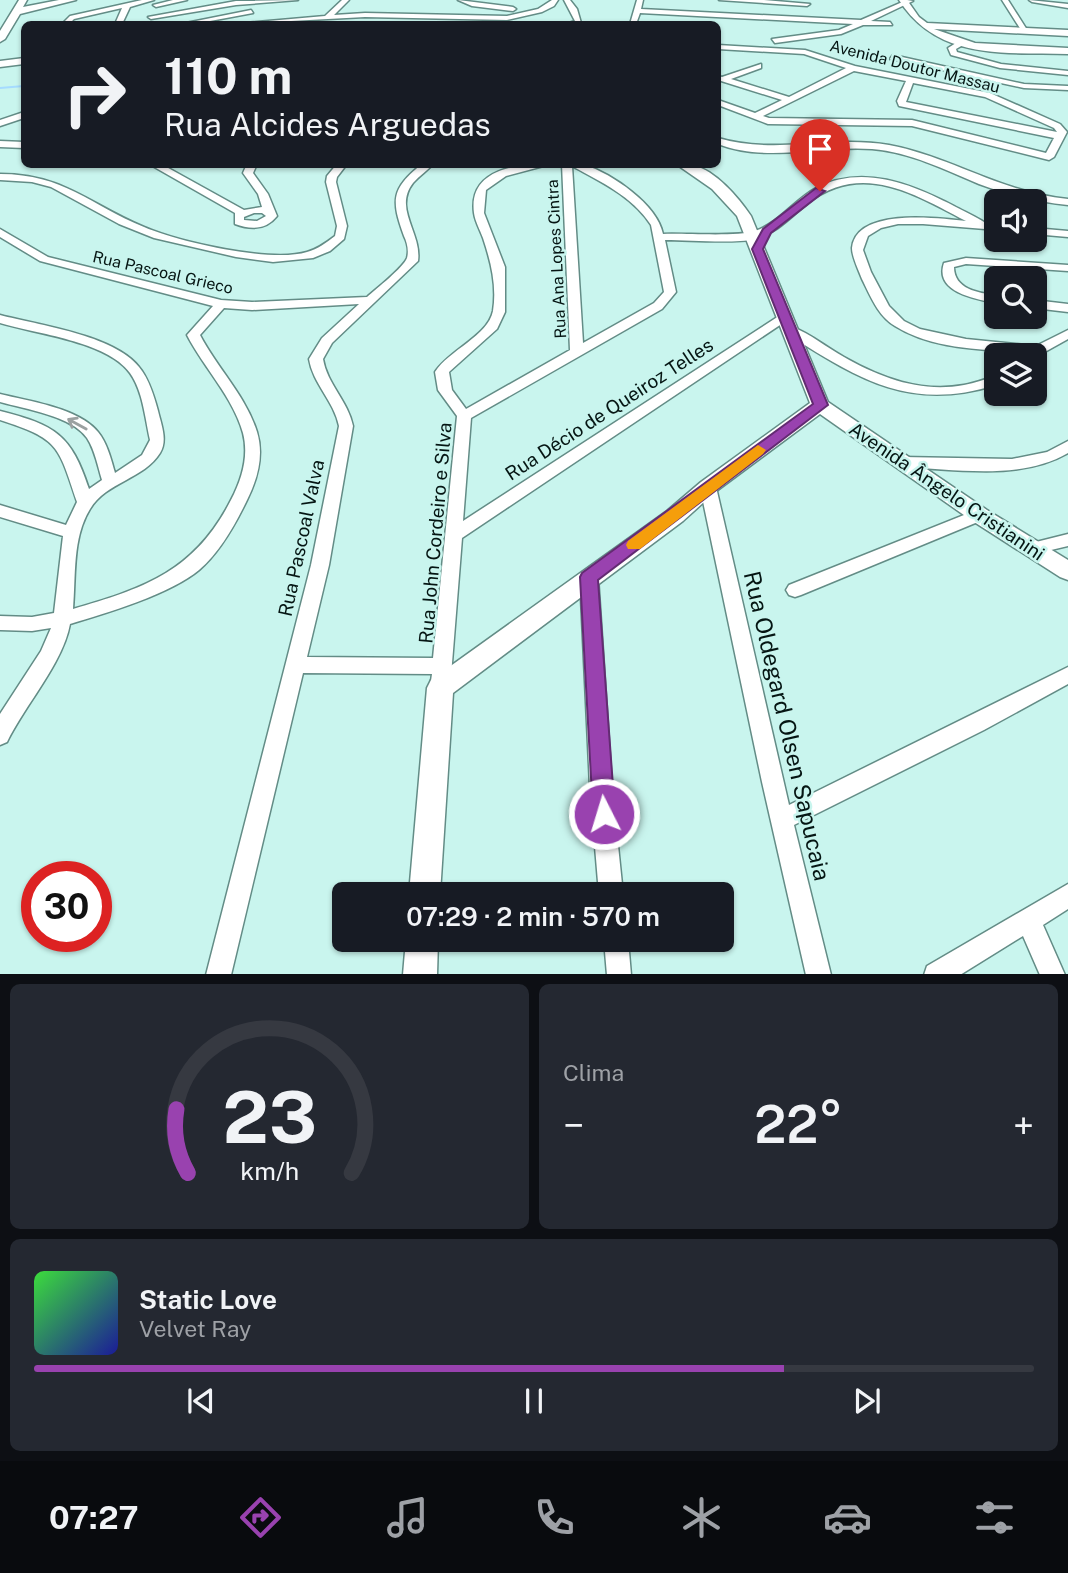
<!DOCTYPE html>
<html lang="pt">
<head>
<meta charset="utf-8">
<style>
  :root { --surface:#171b24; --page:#242831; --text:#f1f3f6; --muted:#9ea1a6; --line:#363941; --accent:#9942af }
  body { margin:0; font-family:"Public Sans",sans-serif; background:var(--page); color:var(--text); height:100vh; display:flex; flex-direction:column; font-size:26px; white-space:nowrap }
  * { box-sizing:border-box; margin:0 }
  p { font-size:23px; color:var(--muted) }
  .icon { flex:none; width:38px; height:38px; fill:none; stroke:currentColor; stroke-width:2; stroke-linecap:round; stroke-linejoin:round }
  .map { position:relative; height:974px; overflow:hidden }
  .details { display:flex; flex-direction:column; gap:10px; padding:10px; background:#0d0f14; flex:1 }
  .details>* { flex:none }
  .guide { position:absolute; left:21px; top:21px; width:700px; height:147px; border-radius:10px; box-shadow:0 2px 5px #0004; background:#171b24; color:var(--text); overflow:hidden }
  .controls { position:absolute; left:984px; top:189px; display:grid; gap:14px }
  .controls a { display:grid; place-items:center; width:63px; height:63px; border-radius:10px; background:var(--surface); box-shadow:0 2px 5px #0004; font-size:35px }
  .speed { position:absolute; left:21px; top:861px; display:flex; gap:14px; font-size:35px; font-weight:700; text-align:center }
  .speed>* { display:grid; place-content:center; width:91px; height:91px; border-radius:50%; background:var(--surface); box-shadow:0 2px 5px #0004; line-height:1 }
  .speed .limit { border:10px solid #d22; background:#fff; color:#111 }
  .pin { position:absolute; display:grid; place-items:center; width:60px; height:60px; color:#fff; margin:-72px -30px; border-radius:50% 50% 50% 0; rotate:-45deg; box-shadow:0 0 7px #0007 }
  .pin .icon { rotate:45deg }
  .me { position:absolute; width:77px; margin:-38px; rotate:355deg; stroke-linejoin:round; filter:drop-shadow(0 0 5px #0008) }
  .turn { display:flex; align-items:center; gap:24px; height:147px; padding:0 28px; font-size:32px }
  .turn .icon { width:91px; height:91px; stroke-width:2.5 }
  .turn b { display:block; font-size:49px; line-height:60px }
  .big { font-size:52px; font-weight:600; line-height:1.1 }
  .details .card { flex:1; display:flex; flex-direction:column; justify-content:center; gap:10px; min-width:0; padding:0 24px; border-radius:10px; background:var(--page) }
  .details .dial { align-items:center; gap:0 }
  .dial svg { height:182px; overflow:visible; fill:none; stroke:var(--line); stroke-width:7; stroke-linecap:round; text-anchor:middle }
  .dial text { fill:var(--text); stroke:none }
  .song { display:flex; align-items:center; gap:21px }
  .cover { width:84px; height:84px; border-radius:10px; background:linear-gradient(135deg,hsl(120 70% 55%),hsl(240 70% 35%)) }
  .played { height:7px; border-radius:4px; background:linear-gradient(90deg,var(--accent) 75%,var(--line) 75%) }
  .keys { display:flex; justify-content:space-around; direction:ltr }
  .heat { display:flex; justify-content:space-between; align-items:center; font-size:38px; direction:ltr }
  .details .tiles { flex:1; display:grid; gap:10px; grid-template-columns:1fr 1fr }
  .card:last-child { grid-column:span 2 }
  .trip { position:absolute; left:332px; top:882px; width:402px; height:70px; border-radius:10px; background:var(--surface); box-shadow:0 2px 5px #0004; font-weight:600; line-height:70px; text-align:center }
  .dock { display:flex; height:112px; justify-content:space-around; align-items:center; background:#090b0e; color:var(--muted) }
  .dock .icon { width:49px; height:49px }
  .dock .selected { color:var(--accent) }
  .dock b { font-size:32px; color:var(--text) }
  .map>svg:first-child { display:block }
</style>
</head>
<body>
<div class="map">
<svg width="1068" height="975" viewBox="0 0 1068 975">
  <rect width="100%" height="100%" fill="#c9f5ee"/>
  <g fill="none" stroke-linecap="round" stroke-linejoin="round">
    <path stroke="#a5dbff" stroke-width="2" d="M0 88 24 86"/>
    <g stroke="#638c86" stroke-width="3">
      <path id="street" d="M142 0H154L130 7 122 24H115L122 8 74 19 69 24H62L70 16Z
        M173 0H187L156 7 153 5Z
        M298 0 236 5 151 19 148 17 236 1Z
        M342 0H349L334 15 365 13 507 16 538 9 552 0H558L554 6 542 12 507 20 365 17 234 24 325 16Z
        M458 0 513 7 516 9 513 11 472 6Z
        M564 0H570L577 9 581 23 566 24 575 21Z
        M637 0H643L641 9 861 20 907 0 913 1 871 21 890 22 892 25H863L841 34 775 43 772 39 839 30 853 24 640 13 636 24H630Z
        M719 0H764L810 4 807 6Z
        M1002 0H1008L1029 33H1023Z
        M1029 0 1068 4V8L1032 2Z
        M251 10 253 13 194 24H181Z
        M956 43 963 45 956 49 957 52 1001 64 1068 71V75L1000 68 951 55 948 48Z
        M718 45 805 50 855 66 990 93 1060 124 1067 132 1054 157 1049 160 912 126 768 124 718 105V100L755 113 782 100 718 80V76L722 77 761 64V68L731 79 789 97 846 68 804 54 718 49ZM854 71 906 81 897 101 899 106 1054 138 1046 153 912 120 769 118 763 116ZM913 83 985 97 1054 128 1057 132 906 102Z
        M893 55 1024 84 1068 86V90L1024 88 890 59Z
        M24 112V118L0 126V120Z
        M718 138C776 155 831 135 889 145 952 157 1000 192 1068 199V205C1037 202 1008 195 979 184 945 170 910 152 872 149 821 145 767 163 718 144Z
        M0 141 24 142V148L0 147Z
        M149 164H161L244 210 262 207 258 194 243 173 247 164H257L253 173 268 194 277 216C266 230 251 230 235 224V213ZM254 213H262L266 216 257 221 244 220V217Z
        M337 164H347L337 177 336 182 347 226 344 239 330 251 313 258 273 262 236 257 154 238 119 224 51 187 32 182 0 180V174C64 174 90 205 144 227 179 242 271 263 307 252 318 249 326 243 335 236L337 226 326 182 327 176Z
        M422 164H433C427 171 419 176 413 183 393 209 422 233 418 261L332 343 323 359C327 384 348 401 353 426L329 565 307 657 433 658 457 416 438 390 435 372C449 350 488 336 493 311 497 286 491 262 483 238 480 230 475 221 474 213 468 168 519 164 551 164L506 176 486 190 484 213 505 267V312L497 329 449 372 452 390 466 409 570 350 562 164C569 164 578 163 585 165 612 174 657 204 663 234 684 233 738 237 755 231 779 223 794 200 816 188 863 164 911 184 954 206 967 213 981 219 990 226L985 229 923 224H898L881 228 868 236 863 250 871 272 889 306 904 321 920 329 966 339 1036 346 1068 330V339L1034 358V355H1024L1025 353C983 349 933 350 895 326 878 316 870 295 862 279 859 271 852 257 852 248 856 207 939 218 966 221 914 194 862 161 808 203 792 216 776 234 755 239 734 244 689 240 665 240L676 292 662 309 471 418 463 521 782 314H790L792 317 462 538 450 688 447 694 440 696 433 694 430 688 432 674 303 673 231 975H206L311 565 339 426C334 401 313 384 309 359L322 338 359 304 252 310 224 308 200 335C217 368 246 396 257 432 264 455 258 478 247 500 235 525 220 552 199 570 170 594 107 613 70 624 63 663 25 705 7 742L0 745V714L41 651 51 628 32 631 0 630V616L32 617 54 613 63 536 0 517V505L66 525 77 502C58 445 59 439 0 420V411C55 425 71 434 89 489L102 480C98 467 95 450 87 438 72 416 25 409 0 402V394C28 401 79 408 98 432 107 443 111 459 115 473L142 455 150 440C145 418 143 391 130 373 107 341 36 334 0 323V315C38 325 114 335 139 367 149 379 154 396 158 411 161 424 168 440 160 453 144 479 106 482 90 509 72 538 76 576 73 609 145 588 195 571 231 500 242 479 249 456 243 433 233 397 204 368 187 335L213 306 40 261 0 237V229L48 257 221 300 252 302 367 297C377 288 403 268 407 258 409 251 407 242 404 236 391 200 391 189 422 164ZM572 166C601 182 632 196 651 225L664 292 654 303 583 343Z
        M1034 228 1068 231V237L1034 234Z
        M966 258 1068 265V271L966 264 954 267C954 289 978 293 996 295V303C975 299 934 292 944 263Z
        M1034 300 1068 304V312L1034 308Z
        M792 327C810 333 827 348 844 357 881 378 921 393 964 385 975 383 985 379 996 376V385C909 412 859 379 787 334V328Z
        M1068 441V453C1020 481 955 469 902 467L894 462 902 457 1012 459 1047 452Z
        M708 482 716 487 789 805 1068 667V684L984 730 794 825 831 975H806L762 782 700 487Z
        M979 509 987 515 985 519 801 595 795 597 789 595 786 590 789 585Z
        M1068 534V546L1030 555 1024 553 1022 549 1024 545Z
        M589 570 595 572 598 577 612 787 623 894H599L590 787 580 577 583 572Z
        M1068 884V909L1043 925 1065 975H1040L1023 936 960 975H924L927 966Z
        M604 940H628L631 975H607Z"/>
    </g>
    <g stroke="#638c86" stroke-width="3">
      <path id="secondary" d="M19 0H27L23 7 59 0H76L20 14 5 39 0 42V31Z
        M899 0H907L919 17 927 23 1068 30V36L934 29 975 43 1068 48V54C1004 52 938 61 899 0Z
        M24 58V64L0 67V61Z
        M676 164C681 164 688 163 693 165 716 171 738 197 751 216L828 402 987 510 1068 560V580L1060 577 971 520 820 414 715 492 683 521 453 693 440 894H409L427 688 431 680 667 511 701 482 810 403 737 216 712 189Z
        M406 940H438L437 975H403Z"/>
    </g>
    <use href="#street" fill="#fff" fill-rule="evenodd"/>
    <use href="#secondary" fill="#fff" fill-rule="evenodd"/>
  </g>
  <defs><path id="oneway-shaft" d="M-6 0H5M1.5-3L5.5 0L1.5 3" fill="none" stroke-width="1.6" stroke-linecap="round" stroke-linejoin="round" transform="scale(1.75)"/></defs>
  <use stroke="#9ba1a1" href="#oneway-shaft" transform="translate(77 424) rotate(-151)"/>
  <path fill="#9942af" stroke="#632b72" stroke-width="2" d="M816 188 825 191 771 233 763 249 828 405 598 580 615 814 612 821 604 824 596 821 593 814 580 577 582 573 813 404 752 249 763 229Z"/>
  <path fill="#f59e0b" d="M758 445 766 450 763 454 640 549H628L626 545 628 541Z"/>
  <g text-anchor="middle" stroke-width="5" stroke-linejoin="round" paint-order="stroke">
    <g font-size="16" fill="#051513" stroke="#c9f5ee">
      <text transform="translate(915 66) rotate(14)" y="6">Avenida Doutor Massau</text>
      <text transform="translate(556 259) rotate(-93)" y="6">Rua Ana Lopes Cintra</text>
      <text transform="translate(163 272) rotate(13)" y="6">Rua Pascoal Grieco</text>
    </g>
    <g font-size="19" fill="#051513" stroke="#c9f5ee">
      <text transform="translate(609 409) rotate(-33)" y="7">Rua Décio de Queiroz Telles</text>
      <text transform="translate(947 491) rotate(34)" y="7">Avenida Ângelo Cristianini</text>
      <text transform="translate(435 533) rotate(-85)" y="7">Rua John Cordeiro e Silva</text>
      <text transform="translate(301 538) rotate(-78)" y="7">Rua Pascoal Valva</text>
    </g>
    <g font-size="23" fill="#051513" stroke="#c9f5ee">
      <text transform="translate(787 726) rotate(77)" y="8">Rua Oldegard Olsen Sapucaia</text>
    </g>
  </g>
</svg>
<div class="controls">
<a><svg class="icon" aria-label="sound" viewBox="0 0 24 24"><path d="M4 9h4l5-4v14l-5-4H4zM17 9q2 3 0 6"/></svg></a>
<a><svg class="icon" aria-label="search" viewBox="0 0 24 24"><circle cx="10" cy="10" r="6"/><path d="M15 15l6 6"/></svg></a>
<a><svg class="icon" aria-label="layers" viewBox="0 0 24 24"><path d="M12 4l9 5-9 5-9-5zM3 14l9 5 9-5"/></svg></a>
</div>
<div class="speed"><div class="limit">30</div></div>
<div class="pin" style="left:820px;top:191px;background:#d93025"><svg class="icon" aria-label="arrive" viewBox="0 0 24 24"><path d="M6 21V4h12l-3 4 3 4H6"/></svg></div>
<svg class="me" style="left:604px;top:814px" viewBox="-20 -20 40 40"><circle r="17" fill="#9942af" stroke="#fff" stroke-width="3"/><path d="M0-11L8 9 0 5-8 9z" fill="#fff"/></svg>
<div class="trip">07:29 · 2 min · 570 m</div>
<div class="guide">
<div class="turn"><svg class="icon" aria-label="right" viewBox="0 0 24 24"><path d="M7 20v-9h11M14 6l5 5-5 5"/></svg><div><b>110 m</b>Rua Alcides Arguedas</div></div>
</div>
</div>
<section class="details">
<div class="tiles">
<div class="card dial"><svg viewBox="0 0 100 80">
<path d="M14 69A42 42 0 1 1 86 69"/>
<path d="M14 69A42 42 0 0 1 9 41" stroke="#9942af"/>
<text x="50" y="56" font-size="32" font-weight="700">23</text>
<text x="50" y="72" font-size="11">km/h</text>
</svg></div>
<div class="card"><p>Clima</p>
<div class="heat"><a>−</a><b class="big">22°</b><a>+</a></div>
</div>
<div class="card">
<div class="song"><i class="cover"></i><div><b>Static Love</b><p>Velvet Ray</p></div></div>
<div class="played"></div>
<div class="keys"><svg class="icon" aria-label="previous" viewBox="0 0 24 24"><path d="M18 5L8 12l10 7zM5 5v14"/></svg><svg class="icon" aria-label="pause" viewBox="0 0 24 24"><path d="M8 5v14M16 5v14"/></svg><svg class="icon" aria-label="next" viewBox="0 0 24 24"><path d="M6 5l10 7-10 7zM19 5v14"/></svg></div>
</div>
</div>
</section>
<nav class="dock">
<b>07:27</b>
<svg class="icon selected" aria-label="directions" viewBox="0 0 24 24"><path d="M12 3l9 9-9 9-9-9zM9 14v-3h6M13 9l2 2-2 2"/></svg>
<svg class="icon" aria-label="music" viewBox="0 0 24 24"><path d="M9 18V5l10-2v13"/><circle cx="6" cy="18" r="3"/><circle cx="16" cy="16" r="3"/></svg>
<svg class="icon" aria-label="phone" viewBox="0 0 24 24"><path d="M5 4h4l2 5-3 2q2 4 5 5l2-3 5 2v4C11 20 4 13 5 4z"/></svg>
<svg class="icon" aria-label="climate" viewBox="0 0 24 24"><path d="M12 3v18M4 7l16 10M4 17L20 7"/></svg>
<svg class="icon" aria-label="car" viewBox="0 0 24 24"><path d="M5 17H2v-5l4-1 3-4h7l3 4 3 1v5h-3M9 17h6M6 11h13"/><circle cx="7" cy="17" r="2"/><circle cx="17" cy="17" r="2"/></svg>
<svg class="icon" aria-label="filters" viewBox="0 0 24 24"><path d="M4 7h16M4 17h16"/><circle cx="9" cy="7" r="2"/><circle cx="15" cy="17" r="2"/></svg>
</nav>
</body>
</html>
